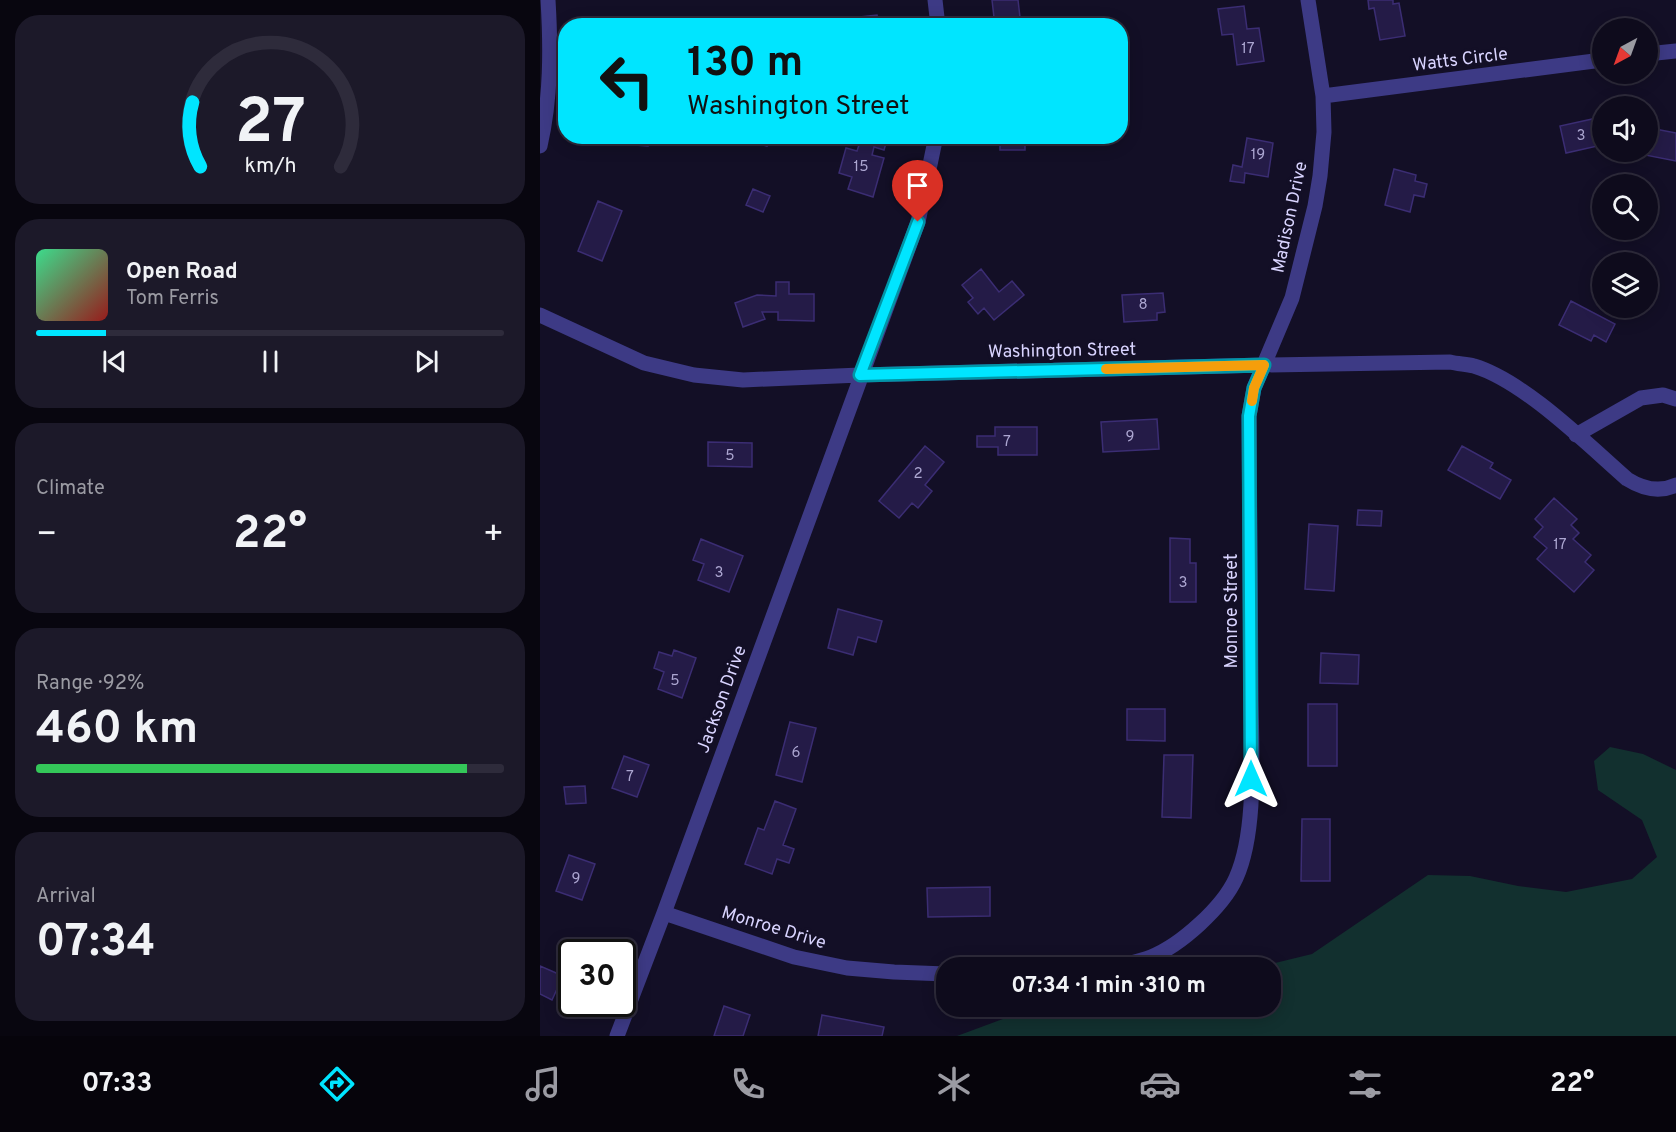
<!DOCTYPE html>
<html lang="en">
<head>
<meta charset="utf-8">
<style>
  :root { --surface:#0e0b1c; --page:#1c1929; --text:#f1f3f6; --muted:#9b9ba3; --line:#2e2b3b; --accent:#00e5ff }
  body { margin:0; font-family:Overpass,sans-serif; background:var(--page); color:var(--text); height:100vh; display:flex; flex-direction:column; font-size:22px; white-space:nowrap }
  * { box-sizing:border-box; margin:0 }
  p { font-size:20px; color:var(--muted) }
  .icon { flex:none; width:33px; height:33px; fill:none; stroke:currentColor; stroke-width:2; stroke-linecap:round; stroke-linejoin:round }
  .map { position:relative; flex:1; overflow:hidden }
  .details { display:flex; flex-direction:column; gap:15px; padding:15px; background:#08060f; width:540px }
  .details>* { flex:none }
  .banner { position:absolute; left:18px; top:18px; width:570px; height:126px; border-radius:24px; box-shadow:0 3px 15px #0003,0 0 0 2px var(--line); background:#00e5ff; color:#111; overflow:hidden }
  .needle { width:39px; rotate:221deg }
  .controls { position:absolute; left:1052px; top:18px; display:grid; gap:12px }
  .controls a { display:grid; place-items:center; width:66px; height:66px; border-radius:50%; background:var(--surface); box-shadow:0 3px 15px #0003,0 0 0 2px var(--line); font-size:30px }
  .speed { position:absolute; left:18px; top:939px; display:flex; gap:12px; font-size:30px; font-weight:700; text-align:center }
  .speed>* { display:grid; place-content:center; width:78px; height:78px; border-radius:50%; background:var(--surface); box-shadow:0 3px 15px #0003,0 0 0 2px var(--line); line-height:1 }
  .speed .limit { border:3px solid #111; border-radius:9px; background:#fff; color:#111 }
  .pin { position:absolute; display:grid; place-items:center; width:51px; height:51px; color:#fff; margin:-62px -26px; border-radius:50% 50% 50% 0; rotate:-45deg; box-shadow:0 0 6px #0007 }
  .pin .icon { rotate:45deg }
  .me { position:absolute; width:66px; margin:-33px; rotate:0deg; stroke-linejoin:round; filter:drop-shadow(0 0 4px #0008) }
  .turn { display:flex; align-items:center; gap:21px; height:126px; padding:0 30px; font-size:27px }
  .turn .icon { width:78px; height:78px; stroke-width:2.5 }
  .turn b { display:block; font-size:42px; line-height:51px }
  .big { font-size:45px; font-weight:700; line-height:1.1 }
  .details .card { flex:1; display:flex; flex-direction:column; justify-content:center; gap:9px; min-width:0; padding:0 21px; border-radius:24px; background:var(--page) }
  .details .dial { align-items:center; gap:0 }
  .dial svg { height:156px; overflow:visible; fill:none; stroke:var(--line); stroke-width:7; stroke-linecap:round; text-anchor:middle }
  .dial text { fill:var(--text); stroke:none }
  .song { display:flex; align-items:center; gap:18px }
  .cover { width:72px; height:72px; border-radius:9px; background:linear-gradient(135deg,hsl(150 70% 55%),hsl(0 70% 35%)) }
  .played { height:6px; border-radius:3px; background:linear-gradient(90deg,var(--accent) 15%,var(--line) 15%) }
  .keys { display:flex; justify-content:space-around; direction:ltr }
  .heat { display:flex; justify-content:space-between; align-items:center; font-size:33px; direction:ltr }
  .charge { height:9px; border-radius:4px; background:linear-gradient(90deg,#34c759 92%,var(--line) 0) }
  .trip { position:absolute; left:396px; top:957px; width:345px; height:60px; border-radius:24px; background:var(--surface); box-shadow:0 3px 15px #0003,0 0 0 2px var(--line); font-weight:700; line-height:60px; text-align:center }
  .tabs { display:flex; height:96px; justify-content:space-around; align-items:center; background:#06040b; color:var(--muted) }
  .tabs .icon { width:42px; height:42px }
  .tabs .on { color:var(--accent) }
  .tabs b { font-size:27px; color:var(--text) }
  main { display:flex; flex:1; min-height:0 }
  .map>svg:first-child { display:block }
</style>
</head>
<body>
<main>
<section class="details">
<div class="card dial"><svg viewBox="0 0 100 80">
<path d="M14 69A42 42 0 1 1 86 69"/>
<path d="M14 69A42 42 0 0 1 10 36" stroke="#00e5ff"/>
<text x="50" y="56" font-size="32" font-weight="700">27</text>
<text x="50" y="72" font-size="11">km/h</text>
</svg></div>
<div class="card">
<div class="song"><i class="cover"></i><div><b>Open Road</b><p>Tom Ferris</p></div></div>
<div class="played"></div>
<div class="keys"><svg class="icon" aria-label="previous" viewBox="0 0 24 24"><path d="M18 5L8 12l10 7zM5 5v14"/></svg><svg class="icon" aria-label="pause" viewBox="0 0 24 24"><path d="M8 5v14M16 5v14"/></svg><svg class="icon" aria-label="next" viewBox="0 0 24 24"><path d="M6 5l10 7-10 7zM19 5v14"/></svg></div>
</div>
<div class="card"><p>Climate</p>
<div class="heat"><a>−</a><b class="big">22°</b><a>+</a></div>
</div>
<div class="card"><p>Range · 92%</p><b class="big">460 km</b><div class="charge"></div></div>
<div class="card"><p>Arrival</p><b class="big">07:34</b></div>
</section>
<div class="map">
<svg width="1136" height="1036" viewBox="0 0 1136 1036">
  <rect width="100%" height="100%" fill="#130f26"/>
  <path fill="#12302f" d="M1070 747 1103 754 1136 770V1036H417L479 1013 519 1009 533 1007 730 1006V968L705 967H719L772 954 888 875 930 876 978 886 1026 892 1092 879 1117 857 1102 820 1058 790 1054 761Z"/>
  <path fill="#241b47" stroke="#3b2d73" stroke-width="1.5" d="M452 0H478L481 26H455Z
    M828 0H853V4L859 3 865 36 840 40 834 8 829 9Z
    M704 6 707 29 719 28 724 61 697 65 693 34 682 35 678 9Z
    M337 15 339 26H312L311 18Z
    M1057 118 1062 145 1026 153 1020 126Z
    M1110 128 1136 133V161L1105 155V152H1107Z
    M80 136H108V146L80 144Z
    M215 136H230L227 146 214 143Z
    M299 136H348L344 150 334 147 332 155 344 158 333 197 308 189 312 177 299 173 306 148 317 151 319 145 299 139Z
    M460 136H485V150H460Z
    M707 138 733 143 728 177 705 173 704 183 690 181 693 165 702 167Z
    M854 169 876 175 875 181 887 184 884 197 874 195 870 212 845 205Z
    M213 189 230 196 223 212 206 205Z
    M58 201 82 211 62 261 38 251Z
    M441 269 459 292 472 281 484 295 454 320 444 308 438 314 428 302 433 298 422 285Z
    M236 282H249V294H274V321L238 320V312H222L225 319 203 327 195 303 217 295 236 296Z
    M623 293 625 312 617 313V320L584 322 582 295Z
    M1031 301 1075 324 1066 342 1054 335 1051 341 1019 325Z
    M617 419 619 449 563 452 561 422Z
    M455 427H497V455H458V447H437V436H455Z
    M168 442 212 443V467L168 466Z
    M385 446 404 462 385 485 392 491 378 508 372 503 359 518 339 501Z
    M922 446 953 463 950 468 971 480 960 499 908 470Z
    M1014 498 1037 519 1031 525 1039 533 1033 539 1051 555 1045 562 1054 570 1034 592 997 559 1007 548 994 537 1003 527 995 519Z
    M818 510 842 511 841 526 817 525Z
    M769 524 798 526 794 591 765 589Z
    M630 538 650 539V563H656V602H630Z
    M161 539 203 556 189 592 158 580 164 564 153 560Z
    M298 609 342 621 336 642 318 637 313 655 288 648Z
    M134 650 156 658 142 698 118 689 124 672 114 668 119 652 132 656Z
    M781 653 819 655 818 684 780 683Z
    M768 704H797V766H768Z
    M587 709H625V741L587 740Z
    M250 722 276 728 262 782 236 775Z
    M624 755H653L651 818 622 817Z
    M84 756 109 765 97 797 72 788Z
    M45 786 46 803 26 804 24 787Z
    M235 801 256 809 243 845 254 849 249 863 237 859 232 874 205 864 218 828 224 830Z
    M762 819H790V881H761Z
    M29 855 55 864 42 900 16 891Z
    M450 887V916L388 917 387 888Z
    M0 966 23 976 12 1000 0 994Z
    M184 1006 210 1015 203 1036H174Z
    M282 1015 344 1027 342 1036H278Z"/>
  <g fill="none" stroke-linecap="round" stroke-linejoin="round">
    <path stroke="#3d3a85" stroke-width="15" d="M395 0 398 26
      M1107 54 1136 51
      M783 96 1062 60
      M0 315 104 363 154 375 203 380 320 375 724 365 910 362C918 364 926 364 934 366 984 381 1047 444 1087 479 1103 489 1119 493 1136 485
      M1036 435 1101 398 1123 395 1136 399
      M124 913 254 957 307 968 354 972 406 974
      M572 968C585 964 598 962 611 957 641 945 683 907 696 878 718 829 711 747 711 693 710 601 710 508 709 416L714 388 752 298 775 206 780 176 784 132 783 96 768 0
      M77 1036 124 913 378 222 396 136"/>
    <path stroke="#3d3a85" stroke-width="15" d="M0 146C11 98 11 49 8 0"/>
  </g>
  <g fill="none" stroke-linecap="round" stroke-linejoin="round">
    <g stroke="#0095a6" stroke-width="15">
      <path id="route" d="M378 222 320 375 724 365 714 388 709 416 711 779"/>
    </g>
    <use href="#route" stroke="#00e5ff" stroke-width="10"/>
    <path stroke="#f59e0b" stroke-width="10" d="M566 369 724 365 714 388 712 401"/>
  </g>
  <g text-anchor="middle" stroke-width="6" stroke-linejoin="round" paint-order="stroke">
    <g font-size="15" fill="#aca6d1">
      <text x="708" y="53">17</text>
      <text x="1041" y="140">3</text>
      <text x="718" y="159">19</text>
      <text x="321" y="171">15</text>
      <text x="603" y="309">8</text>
      <text x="590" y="441">9</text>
      <text x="467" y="446">7</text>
      <text x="190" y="460">5</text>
      <text x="378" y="478">2</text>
      <text x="1020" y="549">17</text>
      <text x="179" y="577">3</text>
      <text x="643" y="587">3</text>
      <text x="135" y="685">5</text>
      <text x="256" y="757">6</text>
      <text x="90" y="781">7</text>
      <text x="36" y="883">9</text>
    </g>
    <g font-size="18" fill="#d9d4ff" stroke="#130f26">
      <text transform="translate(920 59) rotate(-7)" y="6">Watts Circle</text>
      <text transform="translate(749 217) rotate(-78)" y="6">Madison Drive</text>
      <text transform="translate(522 350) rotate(-1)" y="6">Washington Street</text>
      <text transform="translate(691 611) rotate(-90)" y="6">Monroe Street</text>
      <text transform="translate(181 699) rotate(-70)" y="6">Jackson Drive</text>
      <text transform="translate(234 927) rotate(17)" y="6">Monroe Drive</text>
    </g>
  </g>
</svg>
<div class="controls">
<a><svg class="needle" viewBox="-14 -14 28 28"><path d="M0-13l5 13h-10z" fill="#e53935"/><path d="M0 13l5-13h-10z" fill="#9b9ba3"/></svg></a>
<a><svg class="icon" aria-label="sound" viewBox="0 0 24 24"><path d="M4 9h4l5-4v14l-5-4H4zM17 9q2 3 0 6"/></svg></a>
<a><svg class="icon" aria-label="search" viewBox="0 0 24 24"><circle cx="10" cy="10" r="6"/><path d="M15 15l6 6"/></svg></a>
<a><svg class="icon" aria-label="layers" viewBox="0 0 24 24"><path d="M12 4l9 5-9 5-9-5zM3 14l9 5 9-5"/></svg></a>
</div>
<div class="speed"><div class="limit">30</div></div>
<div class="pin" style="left:378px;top:222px;background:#d93025"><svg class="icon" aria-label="arrive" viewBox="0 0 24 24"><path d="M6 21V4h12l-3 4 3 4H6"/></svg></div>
<svg class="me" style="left:711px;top:779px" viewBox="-20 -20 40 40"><path d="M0-17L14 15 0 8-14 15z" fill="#00e5ff" stroke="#fff" stroke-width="4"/></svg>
<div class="trip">07:34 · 1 min · 310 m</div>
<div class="banner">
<div class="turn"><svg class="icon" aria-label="left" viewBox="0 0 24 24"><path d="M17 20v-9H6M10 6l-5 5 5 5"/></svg><div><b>130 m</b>Washington Street</div></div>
</div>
</div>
</main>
<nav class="tabs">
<b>07:33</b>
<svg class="icon on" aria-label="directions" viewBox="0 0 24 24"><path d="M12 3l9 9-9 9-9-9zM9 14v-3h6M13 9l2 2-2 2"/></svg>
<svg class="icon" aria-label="music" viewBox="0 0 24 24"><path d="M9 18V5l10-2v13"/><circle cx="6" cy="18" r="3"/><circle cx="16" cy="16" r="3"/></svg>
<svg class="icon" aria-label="phone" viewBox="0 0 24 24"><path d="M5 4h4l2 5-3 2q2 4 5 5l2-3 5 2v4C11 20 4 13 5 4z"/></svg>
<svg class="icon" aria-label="climate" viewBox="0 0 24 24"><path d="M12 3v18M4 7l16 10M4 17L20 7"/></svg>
<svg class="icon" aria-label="car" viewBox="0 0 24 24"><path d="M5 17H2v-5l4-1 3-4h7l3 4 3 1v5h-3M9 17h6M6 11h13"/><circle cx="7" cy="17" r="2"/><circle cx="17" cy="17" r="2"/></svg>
<svg class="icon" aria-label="filters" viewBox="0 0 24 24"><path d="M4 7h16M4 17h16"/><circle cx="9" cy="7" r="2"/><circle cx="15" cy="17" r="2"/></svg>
<b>22°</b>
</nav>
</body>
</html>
